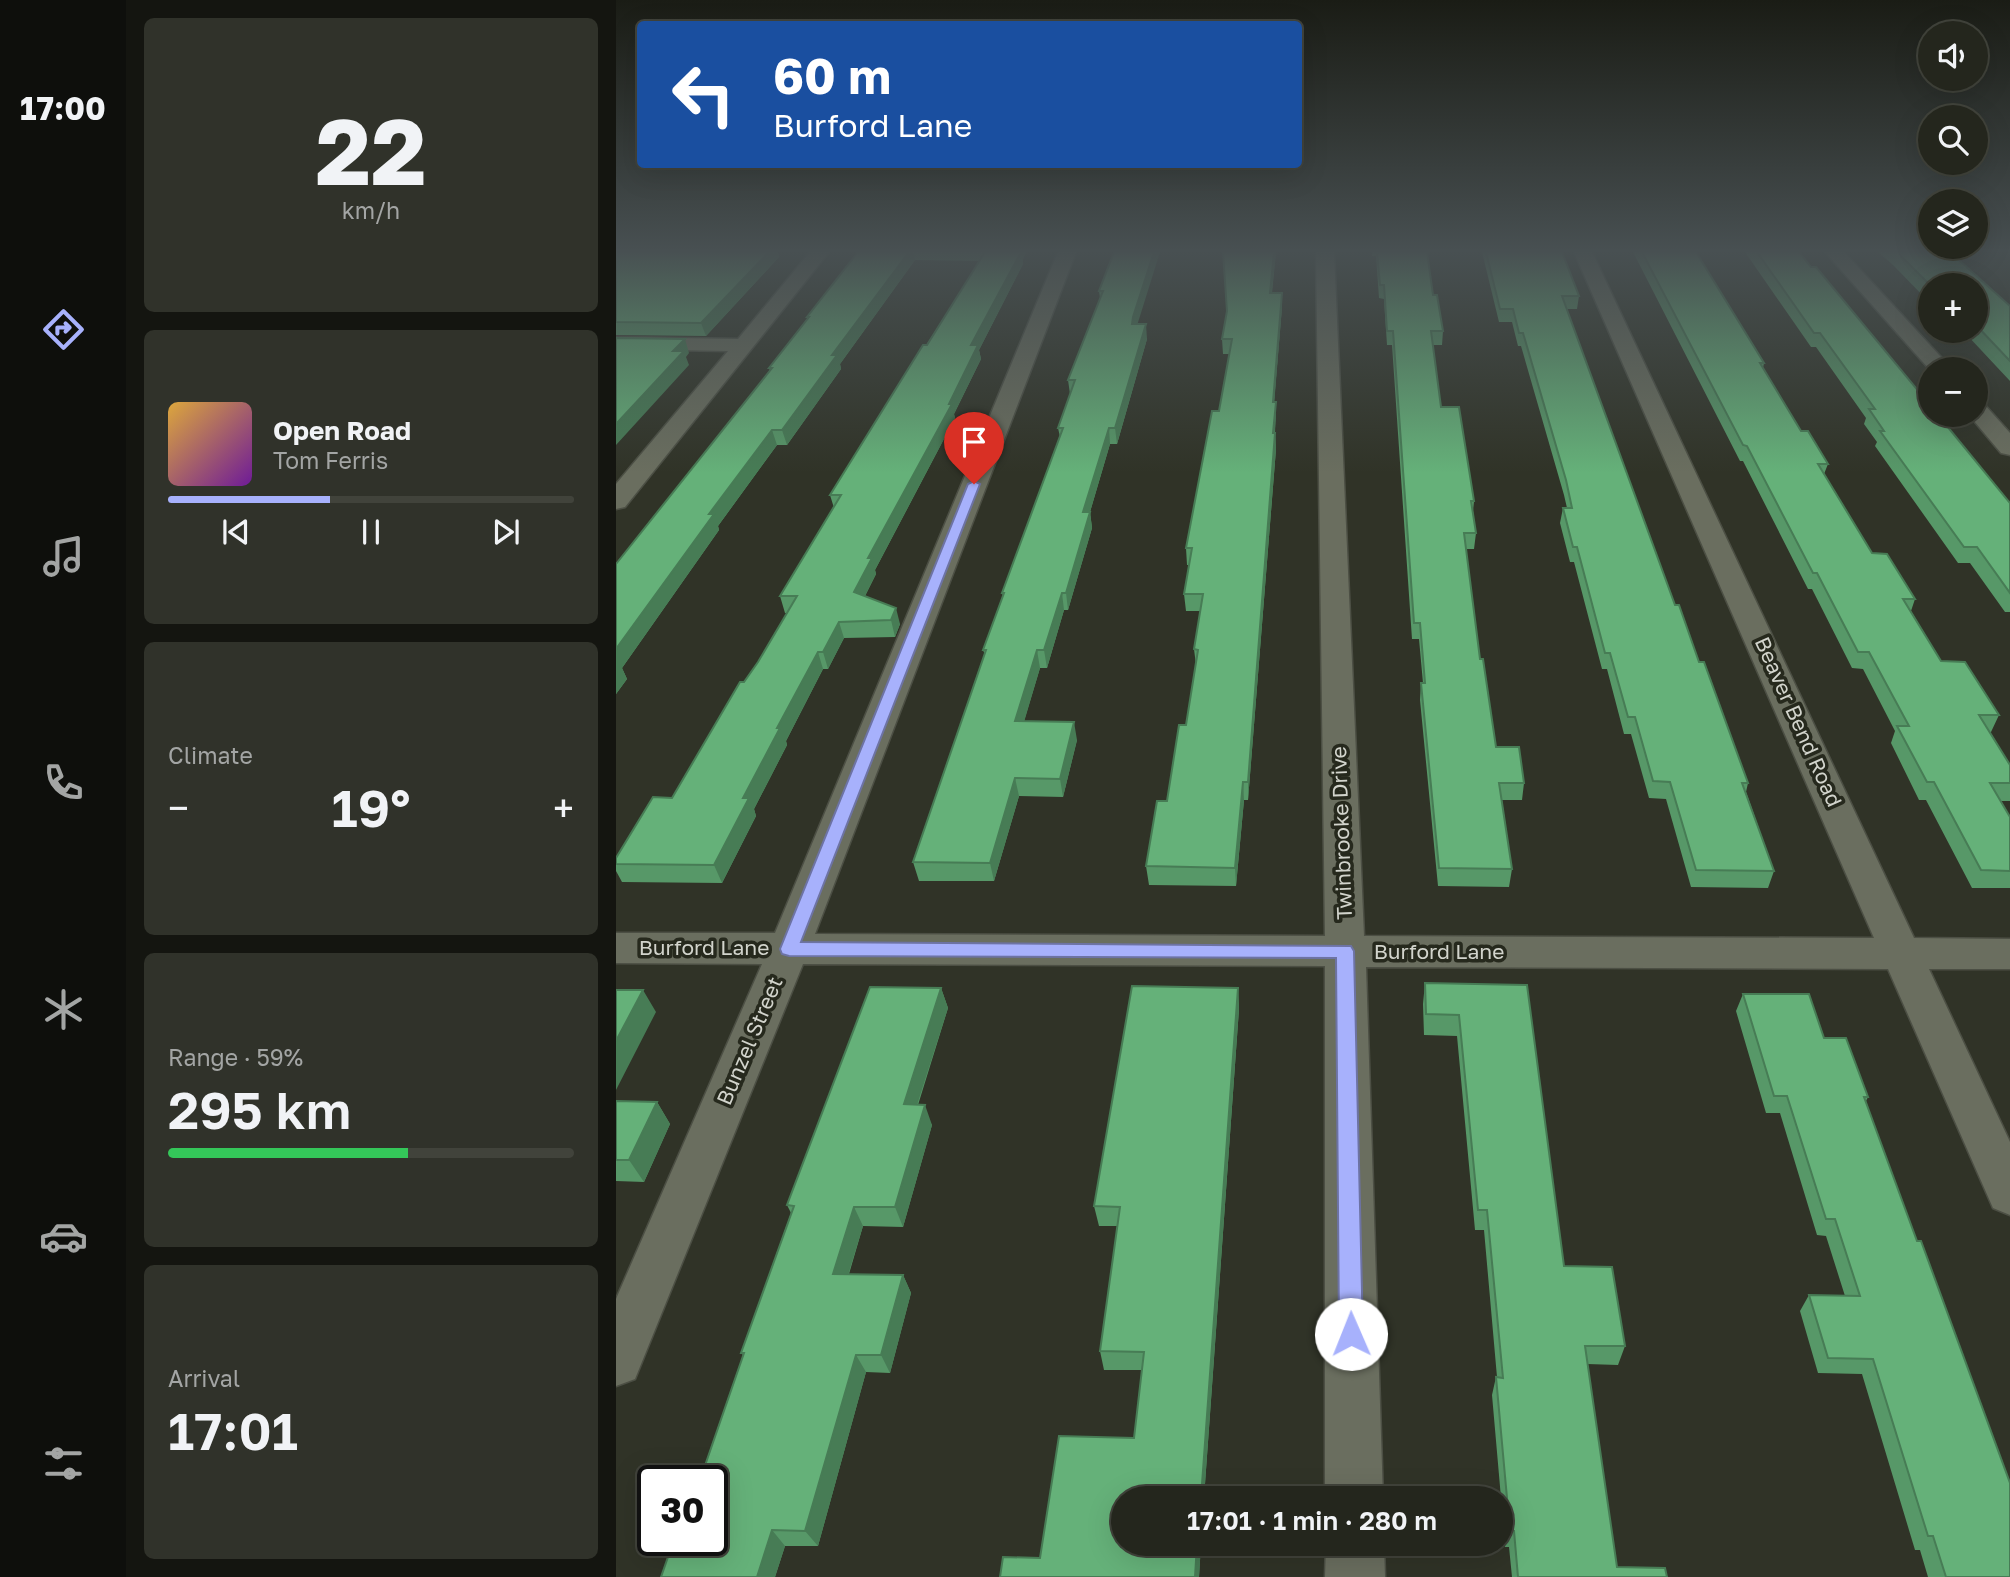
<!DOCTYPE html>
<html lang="en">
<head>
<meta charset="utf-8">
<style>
  :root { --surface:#24261d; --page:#30322a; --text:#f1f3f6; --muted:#a3a5a4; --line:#41433b; --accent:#a7b1fc }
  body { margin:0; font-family:"Golos Text",sans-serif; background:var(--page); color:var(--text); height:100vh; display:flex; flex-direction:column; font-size:26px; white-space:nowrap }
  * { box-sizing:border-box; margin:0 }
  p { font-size:23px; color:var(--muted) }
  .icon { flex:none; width:38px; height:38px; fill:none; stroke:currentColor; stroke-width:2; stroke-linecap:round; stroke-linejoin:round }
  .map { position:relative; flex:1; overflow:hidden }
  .side { display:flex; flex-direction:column; gap:18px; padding:18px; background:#141510; width:490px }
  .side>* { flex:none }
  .guide { position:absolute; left:21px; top:21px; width:665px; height:147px; border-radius:7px; box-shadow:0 7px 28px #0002,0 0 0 2px var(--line); background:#1a4fa0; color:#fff; overflow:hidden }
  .tools { position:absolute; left:1302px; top:21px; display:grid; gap:14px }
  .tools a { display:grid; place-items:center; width:70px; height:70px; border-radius:50%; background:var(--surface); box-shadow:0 7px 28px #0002,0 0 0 2px var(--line); font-size:35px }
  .speed { position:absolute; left:21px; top:1465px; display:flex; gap:14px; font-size:35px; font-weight:700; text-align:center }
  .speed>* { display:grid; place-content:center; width:91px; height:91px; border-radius:50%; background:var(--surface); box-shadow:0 7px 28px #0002,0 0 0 2px var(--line); line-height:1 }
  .speed .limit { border:4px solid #111; border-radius:10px; background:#fff; color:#111 }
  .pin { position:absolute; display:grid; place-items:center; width:60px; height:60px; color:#fff; margin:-72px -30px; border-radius:50% 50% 50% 0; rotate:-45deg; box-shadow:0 0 7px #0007 }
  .pin .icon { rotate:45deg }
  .me { position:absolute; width:77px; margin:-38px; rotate:359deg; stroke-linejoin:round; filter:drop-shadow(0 0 5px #0008) }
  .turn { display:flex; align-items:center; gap:24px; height:147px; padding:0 21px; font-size:32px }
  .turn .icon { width:91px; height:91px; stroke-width:2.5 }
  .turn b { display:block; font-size:49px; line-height:60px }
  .big { font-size:52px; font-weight:600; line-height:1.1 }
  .side .widget { flex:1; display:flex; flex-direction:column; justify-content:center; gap:10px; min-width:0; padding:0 24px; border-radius:10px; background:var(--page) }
  .side .dial { align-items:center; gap:0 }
  .dial b { font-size:91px; line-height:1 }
  .song { display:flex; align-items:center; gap:21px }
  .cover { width:84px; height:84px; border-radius:10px; background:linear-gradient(135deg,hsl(40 70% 55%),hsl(280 70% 35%)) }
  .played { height:7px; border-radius:4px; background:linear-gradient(90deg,var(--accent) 40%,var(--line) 40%) }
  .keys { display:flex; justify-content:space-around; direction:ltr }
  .heat { display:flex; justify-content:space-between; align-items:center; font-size:38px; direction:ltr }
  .charge { height:10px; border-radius:5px; background:linear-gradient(90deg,#34c759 59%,var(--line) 0) }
  .trip { position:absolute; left:495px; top:1486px; width:402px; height:70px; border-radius:35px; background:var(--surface); box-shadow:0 7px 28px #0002,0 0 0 2px var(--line); font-weight:600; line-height:70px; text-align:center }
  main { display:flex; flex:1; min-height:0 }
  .tab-bar { display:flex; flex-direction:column; width:126px; justify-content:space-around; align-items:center; background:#0e0f0c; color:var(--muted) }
  .tab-bar .icon { width:49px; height:49px }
  .tab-bar .active { color:var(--accent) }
  .tab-bar b { font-size:32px; color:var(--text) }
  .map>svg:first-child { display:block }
</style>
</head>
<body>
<main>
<nav class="tab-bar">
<b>17:00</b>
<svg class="icon active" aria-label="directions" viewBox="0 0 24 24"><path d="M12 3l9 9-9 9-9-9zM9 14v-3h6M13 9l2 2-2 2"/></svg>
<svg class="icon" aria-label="music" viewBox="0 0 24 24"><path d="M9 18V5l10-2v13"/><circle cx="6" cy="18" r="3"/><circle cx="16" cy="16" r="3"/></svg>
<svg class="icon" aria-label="phone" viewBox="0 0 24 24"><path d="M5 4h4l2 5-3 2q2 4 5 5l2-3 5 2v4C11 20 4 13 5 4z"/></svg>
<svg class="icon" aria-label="climate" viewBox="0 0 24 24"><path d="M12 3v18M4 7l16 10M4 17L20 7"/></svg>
<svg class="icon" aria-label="car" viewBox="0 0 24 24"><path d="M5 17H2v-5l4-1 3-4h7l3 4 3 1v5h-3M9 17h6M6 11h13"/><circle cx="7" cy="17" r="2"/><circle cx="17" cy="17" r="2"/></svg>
<svg class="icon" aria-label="filters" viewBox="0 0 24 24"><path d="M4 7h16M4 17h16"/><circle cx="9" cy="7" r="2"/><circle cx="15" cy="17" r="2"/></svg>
</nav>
<section class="side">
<div class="widget dial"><b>22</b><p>km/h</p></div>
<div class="widget">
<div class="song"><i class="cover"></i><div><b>Open Road</b><p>Tom Ferris</p></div></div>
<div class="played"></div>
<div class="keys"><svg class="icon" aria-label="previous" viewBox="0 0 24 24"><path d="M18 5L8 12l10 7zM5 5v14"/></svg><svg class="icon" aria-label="pause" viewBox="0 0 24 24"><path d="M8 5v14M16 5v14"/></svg><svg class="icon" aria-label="next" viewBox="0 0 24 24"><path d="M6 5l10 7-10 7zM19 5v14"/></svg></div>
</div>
<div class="widget"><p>Climate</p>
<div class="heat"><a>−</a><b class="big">19°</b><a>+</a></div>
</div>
<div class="widget"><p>Range · 59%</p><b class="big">295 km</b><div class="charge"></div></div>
<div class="widget"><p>Arrival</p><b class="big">17:01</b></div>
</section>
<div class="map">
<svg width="1394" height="1577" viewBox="0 0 1394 1577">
  <rect width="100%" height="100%" fill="#303327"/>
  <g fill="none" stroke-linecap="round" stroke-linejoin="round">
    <g stroke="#4c4f44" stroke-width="3">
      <path id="street" d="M194 252H213L9 507 0 509V484L112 351 0 349V337L122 339Z
        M442 252H460L199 934 709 936 700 252H718L748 936 1258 938 958 252H976L1298 938 1394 939V969H1313L1394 1142V1215L1377 1208 1272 969 750 967 767 1498H709V966L187 964 19 1379 0 1386V1299L146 964 0 963V933H159Z
        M1209 252H1228L1336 369 1314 370Z
        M1360 402 1368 404 1394 433V455L1385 453 1353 415H1360Z
        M710 1544H768L769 1577H709Z"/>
    </g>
    <use href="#street" fill="#6a6e5f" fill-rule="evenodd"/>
  </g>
  <path fill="#579868" d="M0 252H162L163 257 90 336 0 335Z
    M240 252H410L407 259V264L363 350 365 359 338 414 339 418 259 570 260 574 249 596 284 624 279 637 228 638 212 669H207L170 741 171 745 138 809 140 816 106 883 6 882 0 871V858L56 798 128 682 142 662 171 613H169L164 596 218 508 214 495 364 261 299 260 224 364 225 369 171 445H161L102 526 103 530 6 668 11 679 0 694V564L154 371 153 368 191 319V317L241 254Z
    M498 252 521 324 531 339 501 444H494L474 512 476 528 452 610H448L431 668H424L408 721 461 740 447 797 403 796 378 881H303L297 862 369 655 367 650 387 596 386 593 444 437 442 428 454 394 452 380 484 298 483 291Z
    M607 252H660L656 293H666V307L658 402H660L659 433 660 449 632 800H628L620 886 533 885 530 866 551 801 570 725 580 665 578 649 584 611H570L568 594 573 565H571L570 548 603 411 614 354H607L606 339 611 312Z
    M756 252H811L817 295 827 331 826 345H817L825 407 858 501 857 511 860 533 858 549H850L864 659 880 747 908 783 906 800H886L896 869 893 887 822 886 804 700 805 683H807L803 639H796L776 345H771L768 299 763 298 760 256H756Z
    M866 252H946L963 296 961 309H951L1059 605 1132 783 1130 792 1158 871 1152 888 1075 887 1050 799 1033 798 1015 734H1008L991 669H986L958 562H954L944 523 947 508H951L948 495 905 346H902L896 322H883Z
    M1017 252H1080L1148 363 1147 368 1185 431 1212 464 1208 474 1256 553 1299 599 1295 611 1325 661 1383 715 1375 732H1374L1394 765V801H1384L1394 817V888H1356L1310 800H1303L1275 743 1279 731 1247 669 1236 668 1196 589H1192L1127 461H1124Z
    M1129 252H1183L1394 503V612H1389L1354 563H1342L1259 446 1261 442 1248 424 1250 418 1200 347H1195Z
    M1262 252H1334L1394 306V381L1351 335 1345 334 1341 331H1360V285H1314V303L1277 265Z
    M809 983 911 985 948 1266 1009 1346 1002 1365 971 1364 1001 1567 1051 1577H896L893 1547H889L886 1498H885L876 1395 880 1377H881L868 1230H859L841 1036 808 1035 807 1004Z
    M325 988 332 1008 302 1105 316 1125 287 1227 247 1226 233 1274 287 1275 295 1293 274 1373 250 1372 202 1546H169L159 1577H45L57 1557 127 1355 125 1353 175 1213 171 1205Z
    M622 988 623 1009 588 1498H508L585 1544 583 1577H384L424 1558 518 1438 526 1370H488L484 1351 502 1226H483L478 1206Z
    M1127 994 1208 1038 1252 1097 1250 1101 1394 1577H1312L1304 1550H1299L1246 1374 1202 1373 1184 1311 1193 1295 1229 1296 1210 1236 1201 1235 1164 1113H1150L1120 1011Z
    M0 1101 41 1102 54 1124 28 1182 0 1181Z"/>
  <path fill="#477c55" d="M153 252H162L163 257 90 336 85 323Z
    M293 252H297L299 260 224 364 225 369 171 445 166 430 216 355Z
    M404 252H410L407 259V264L363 350 365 359 338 414 339 418 259 570 260 574 243 608 238 592 252 558 333 404 355 345Z
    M538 252H544L519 332 516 324 517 317Z
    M658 252H660L654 307V293Z
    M666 293V307L657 418V402Z
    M530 324 531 339 501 444 499 428Z
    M69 339 73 353 70 357 73 365 0 445V424L57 351Z
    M660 402V418L657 449V433Z
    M493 428 494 444 474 512 476 528 452 610 450 593 467 512Z
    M156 430 161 445 102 526 103 530 6 668 11 679 0 694V649L93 514Z
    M659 433 660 449 632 800V782Z
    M446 593 448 610 431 668 428 650Z
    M280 608 284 624 279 637 275 620Z
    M223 622 228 638 212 669 207 652Z
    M421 650 424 668 403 739 399 721Z
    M202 652 207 669 170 741 171 745 138 809 140 816 106 883 98 865 127 798 161 728Z
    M458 722 461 740 447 797 444 779Z
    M399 778 403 796 378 881 374 863Z
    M627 782 628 800 620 886 619 868Z
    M325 988 332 1008 295 1124 288 1104Z
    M622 988 623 1009 588 1498H585Z
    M27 990 40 1012 0 1090V1041Z
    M41 1102 54 1124 28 1182 13 1160Z
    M309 1105 316 1125 287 1227 279 1207Z
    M238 1207 247 1226 227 1292 217 1274Z
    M287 1275 295 1293 274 1373 265 1355Z
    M240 1355 250 1372 202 1546 189 1531Z
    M156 1530 169 1546 159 1577H141Z
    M581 1544H585L583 1577H579Z"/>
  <path fill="#65b179" stroke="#477c55" stroke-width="2" d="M0 252H153L85 323 0 322Z
    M242 252H293L216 355H221L166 430H156L93 514H98L0 649V564L156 368H153L193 317H191Z
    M369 252H405L355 345H362L333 404H336L252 558H256L238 592 280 608 275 620 223 622 207 652H202L161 728H164L127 798H133L98 865 0 864V858L37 797 56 798 124 682H128L142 662 181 596H164L225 495H214L307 345H311Z
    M498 252H538L517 317 516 324H530L499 428H493L467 512H474L450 593H446L428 650H421L399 721 458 722 444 779 399 778 374 863 297 862 370 650H367L388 593H386L447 428H442L459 380H452L487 291H483Z
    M607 252H658L654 293H666L657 402H660L657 433H659L632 782H627L619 868 530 866 541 801H551L563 725H570L582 650 578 649 587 594H568L576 548H570L596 411H603L616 339H606L611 311Z
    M761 252H811L817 295H821L827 331H815L825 407H843L858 501H855L860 533H848L864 659H867L880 747H903L908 783H883L896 869 823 868 805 683H809L804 623H798L777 331H771L768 285H764Z
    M870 252H946L963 296H946L1059 605H1063L1083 662H1088L1132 783H1126L1158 871 1080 870 1054 782 1037 781 1019 717H1012L994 653H989L961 547H957L947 508H956L950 480 907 333H903L897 309H884Z
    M1026 252H1080L1148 363H1144L1185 431H1192L1212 464H1202L1256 553 1271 554 1299 599H1287L1325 661 1349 662 1383 715H1363L1394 765V783H1374L1394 817V871L1365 870 1318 782H1311L1281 726H1293L1253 652H1242L1201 573H1197L1131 446 1127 445Z
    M1141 252H1183L1195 267H1200L1314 405V415H1322L1394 503V593L1361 547H1348L1264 431H1268L1253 409H1259L1204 333H1198Z
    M1281 252H1334L1394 306V361L1360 325V285H1314Z
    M0 338 69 339 57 351H68L0 424Z
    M809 983 911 985 948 1266 996 1267 1009 1346H969L1001 1567 1049 1568 1051 1577H902L898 1531H894L880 1377 887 1378 871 1210H862L843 1015 810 1014Z
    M516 986 622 988 585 1498H508V1544H581L579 1577H384L387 1557 424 1558 443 1436 518 1438 528 1352 484 1351 504 1207 478 1206Z
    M254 987 325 988 288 1104 309 1105 279 1207H238L217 1274 287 1275 265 1355H240L189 1531 156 1530 141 1577H45L52 1557H57L63 1540H96V1480H84L128 1353H125L178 1206 171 1205Z
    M0 990H27L0 1041Z
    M1127 994H1193L1208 1038H1230L1252 1097H1248L1301 1241H1305L1394 1483V1577H1330L1317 1536H1312L1257 1359 1212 1358 1193 1295 1244 1296 1219 1219H1210L1171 1096H1158Z
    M0 1101 41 1102 13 1160H0Z"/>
  <linearGradient id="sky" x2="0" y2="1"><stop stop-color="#1a1c15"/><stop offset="0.53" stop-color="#485052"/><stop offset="1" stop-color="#485052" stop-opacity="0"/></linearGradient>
  <rect width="1394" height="473" fill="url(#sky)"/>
  <path fill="#a7b1fc" stroke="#6d73a4" stroke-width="2" d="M358 481 364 484 185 942 735 946 738 951 747 1334 744 1342 735 1346 727 1342 723 1334 720 958 173 956 166 954 164 949 352 484Z"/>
  <g text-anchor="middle" stroke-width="7" stroke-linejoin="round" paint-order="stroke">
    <g font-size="21" fill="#d2d4cc" stroke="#26291d">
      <text transform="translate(1182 722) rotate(66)" y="7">Beaver Bend Road</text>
      <text transform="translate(726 833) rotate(-92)" y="7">Twinbrooke Drive</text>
      <text x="88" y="955">Burford Lane</text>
      <text x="823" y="959">Burford Lane</text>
      <text transform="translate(134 1041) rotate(-67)" y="7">Bunzel Street</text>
    </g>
  </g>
</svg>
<div class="tools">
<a><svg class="icon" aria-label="sound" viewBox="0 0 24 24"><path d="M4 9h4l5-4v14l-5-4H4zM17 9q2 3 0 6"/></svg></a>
<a><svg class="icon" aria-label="search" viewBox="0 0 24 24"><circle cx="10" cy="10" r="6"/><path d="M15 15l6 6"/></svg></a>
<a><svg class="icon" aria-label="layers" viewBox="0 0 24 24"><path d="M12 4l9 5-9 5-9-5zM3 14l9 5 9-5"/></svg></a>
<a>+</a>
<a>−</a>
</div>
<div class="speed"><div class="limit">30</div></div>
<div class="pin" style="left:358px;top:484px;background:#d93025"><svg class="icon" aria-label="arrive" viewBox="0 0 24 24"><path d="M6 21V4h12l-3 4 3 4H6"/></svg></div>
<svg class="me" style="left:735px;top:1334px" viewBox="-20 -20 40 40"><circle r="19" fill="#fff"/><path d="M0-13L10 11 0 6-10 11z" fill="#a7b1fc"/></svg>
<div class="trip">17:01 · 1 min · 280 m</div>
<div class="guide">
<div class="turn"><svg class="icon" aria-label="left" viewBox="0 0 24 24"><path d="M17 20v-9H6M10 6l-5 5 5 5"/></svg><div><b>60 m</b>Burford Lane</div></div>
</div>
</div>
</main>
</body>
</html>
